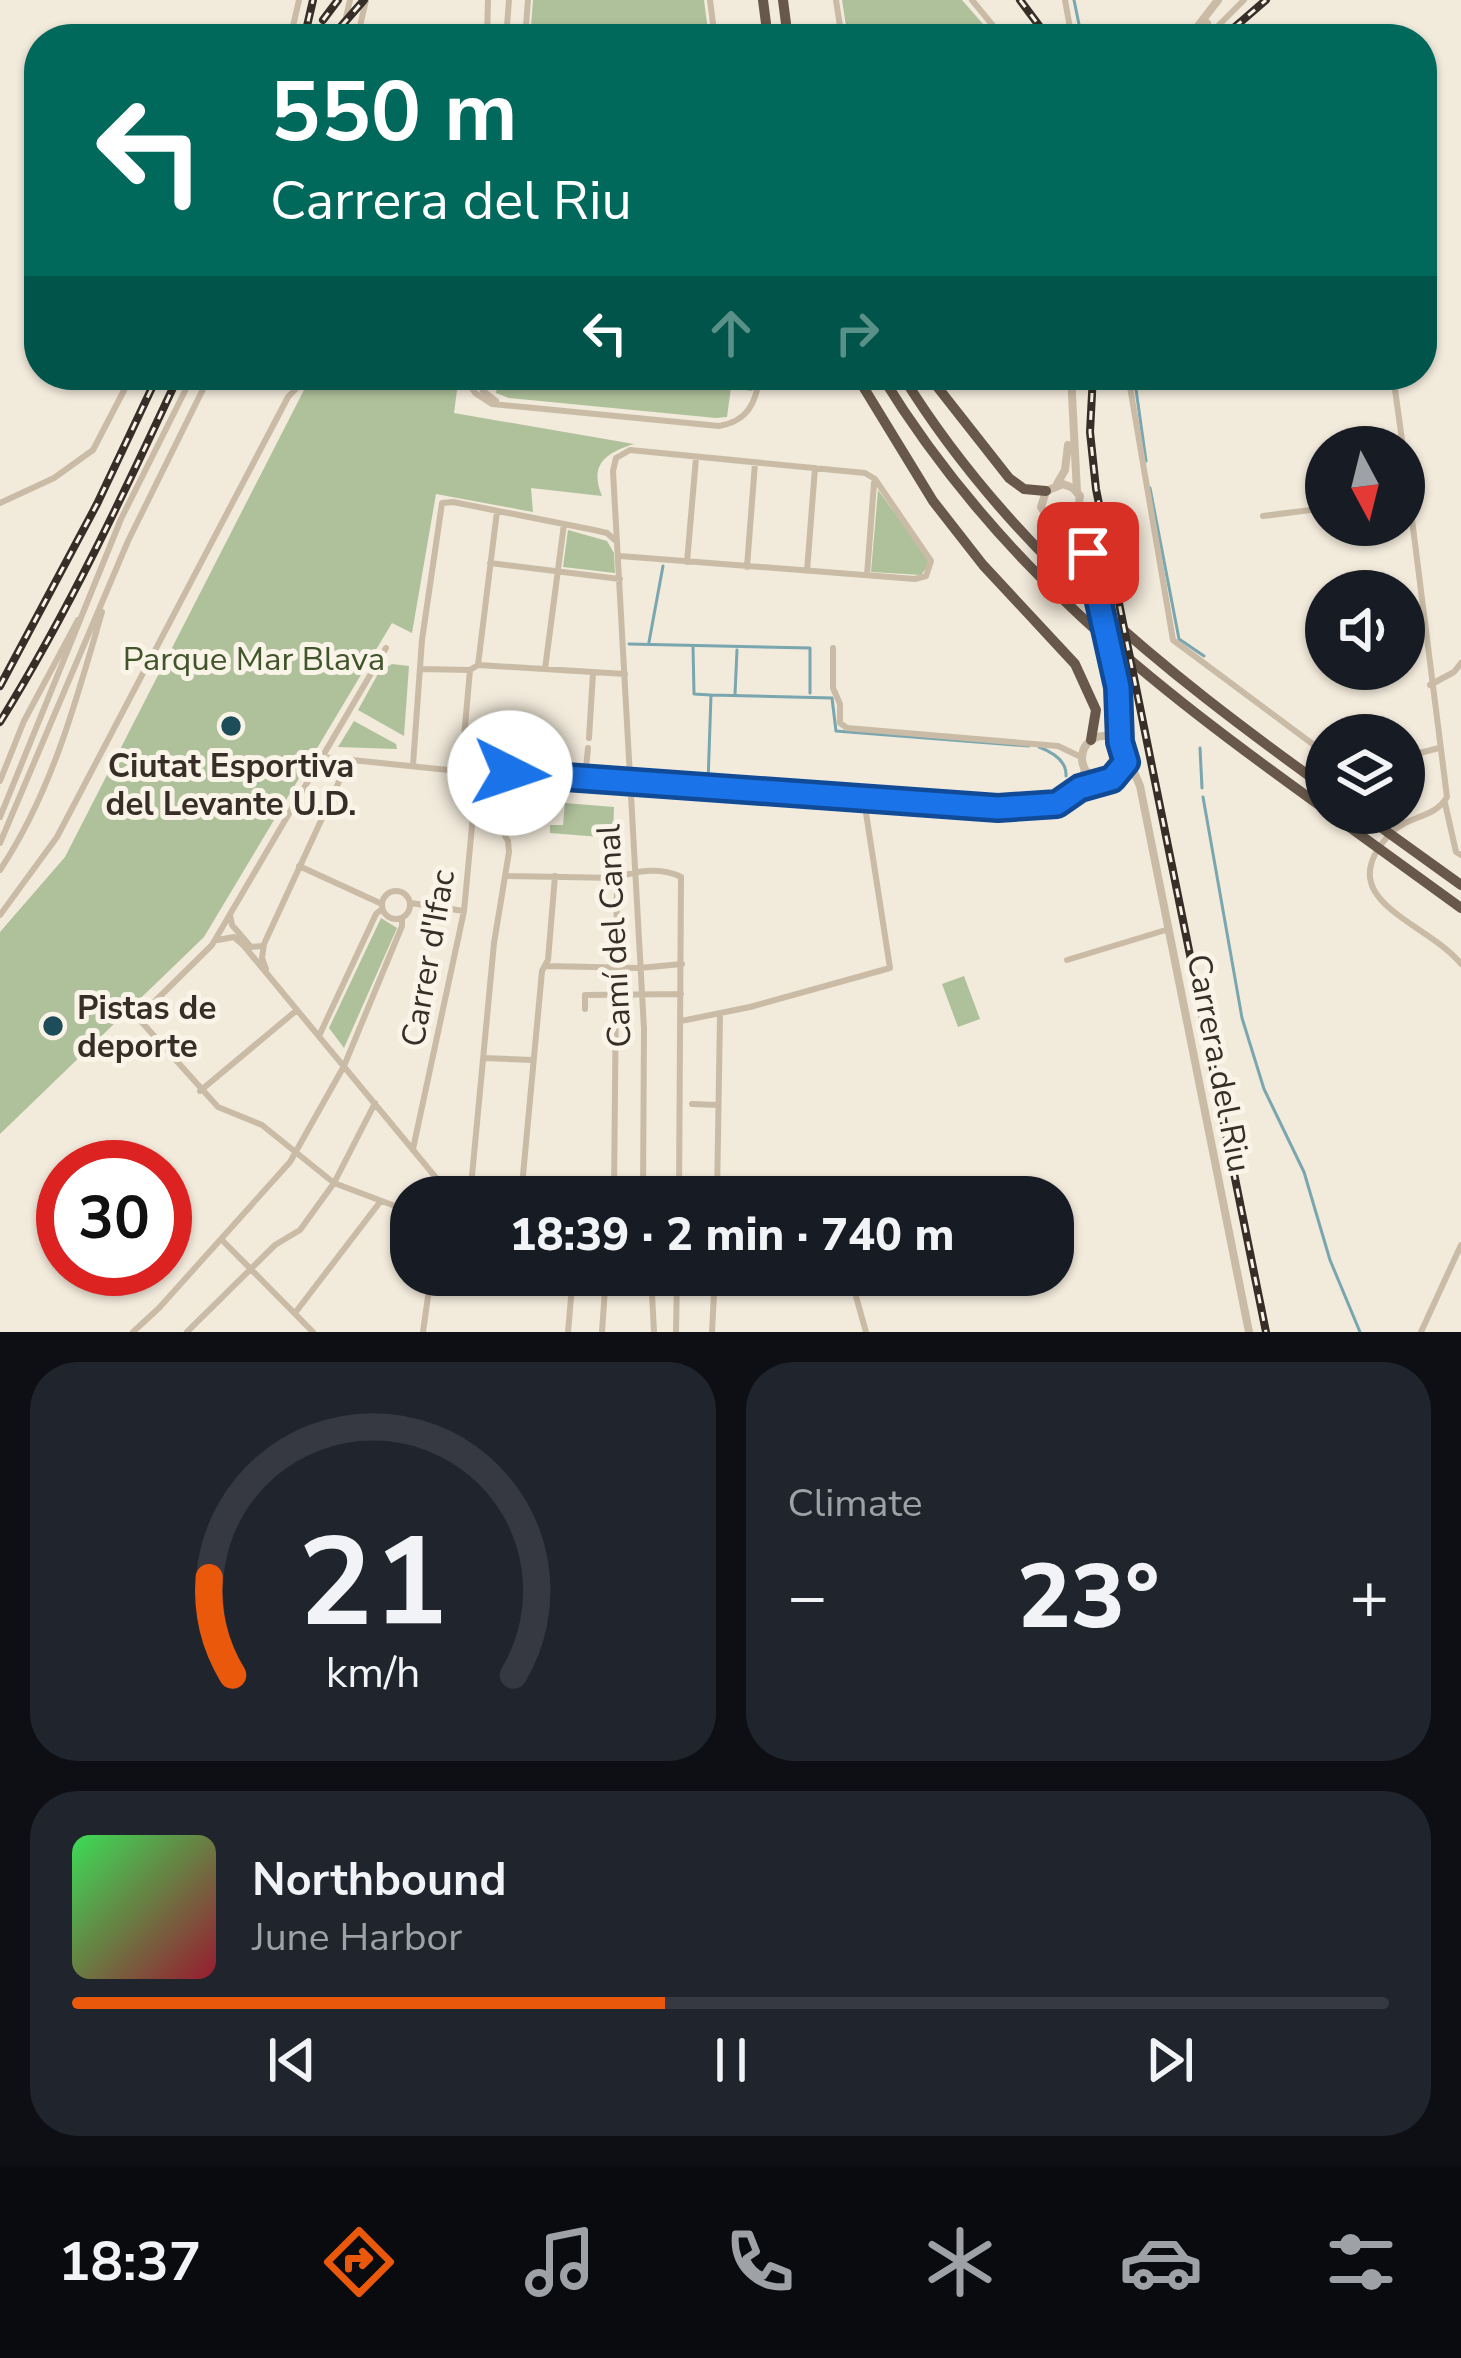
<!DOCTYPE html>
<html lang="en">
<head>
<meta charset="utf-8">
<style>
  :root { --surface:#171b24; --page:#20242c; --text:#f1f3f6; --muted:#9ea1a6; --line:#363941; --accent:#ea580c }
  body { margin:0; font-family:"Nunito Sans",sans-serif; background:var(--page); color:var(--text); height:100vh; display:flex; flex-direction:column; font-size:45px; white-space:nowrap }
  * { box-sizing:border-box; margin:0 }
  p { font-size:39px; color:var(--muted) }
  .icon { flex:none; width:66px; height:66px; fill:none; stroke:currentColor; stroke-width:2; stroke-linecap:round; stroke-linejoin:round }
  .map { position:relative; height:1332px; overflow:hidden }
  .side { display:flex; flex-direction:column; gap:30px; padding:30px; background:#0d0f14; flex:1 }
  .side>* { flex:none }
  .guide { position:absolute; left:24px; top:24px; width:1413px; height:366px; border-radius:48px; box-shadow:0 3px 9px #0004; background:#00695c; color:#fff; overflow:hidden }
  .needle { width:78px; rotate:173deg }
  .controls { position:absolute; left:1305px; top:426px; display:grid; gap:24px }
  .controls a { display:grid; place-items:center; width:120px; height:120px; border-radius:50%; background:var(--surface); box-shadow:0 3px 9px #0004; font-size:60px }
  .speed { position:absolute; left:36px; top:1140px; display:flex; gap:24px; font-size:60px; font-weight:700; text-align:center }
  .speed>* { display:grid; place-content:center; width:156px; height:156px; border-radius:50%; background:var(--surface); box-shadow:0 3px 9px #0004; line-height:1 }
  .speed .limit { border:18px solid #d22; background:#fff; color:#111 }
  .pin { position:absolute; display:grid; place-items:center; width:102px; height:102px; color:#fff; margin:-51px; border-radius:24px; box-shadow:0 6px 18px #0006 }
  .me { position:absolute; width:132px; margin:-66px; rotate:94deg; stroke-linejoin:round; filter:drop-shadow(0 0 9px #0008) }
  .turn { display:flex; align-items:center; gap:42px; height:252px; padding:0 48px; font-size:54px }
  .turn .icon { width:156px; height:156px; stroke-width:2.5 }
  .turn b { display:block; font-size:84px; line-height:102px }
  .lanes { display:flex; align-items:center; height:114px; padding:0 48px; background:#0003; justify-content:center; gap:60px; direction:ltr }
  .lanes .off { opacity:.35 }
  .big { font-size:90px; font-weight:800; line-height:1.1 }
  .side .widget { flex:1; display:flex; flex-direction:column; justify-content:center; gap:18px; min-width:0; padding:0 42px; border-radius:48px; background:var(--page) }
  .side .dial { align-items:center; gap:0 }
  .dial svg { height:312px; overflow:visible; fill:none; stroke:var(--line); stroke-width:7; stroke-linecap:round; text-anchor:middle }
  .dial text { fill:var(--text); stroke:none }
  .song { display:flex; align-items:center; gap:36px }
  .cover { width:144px; height:144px; border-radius:18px; background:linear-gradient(135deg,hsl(130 70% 55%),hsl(350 70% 35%)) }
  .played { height:12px; border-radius:6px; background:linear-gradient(90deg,var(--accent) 45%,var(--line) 45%) }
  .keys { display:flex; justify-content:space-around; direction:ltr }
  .heat { display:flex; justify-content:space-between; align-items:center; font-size:66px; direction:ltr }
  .side .tiles { flex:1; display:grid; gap:30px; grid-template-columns:1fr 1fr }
  .widget:last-child { grid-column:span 2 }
  .trip { position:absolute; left:390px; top:1176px; width:684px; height:120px; border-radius:48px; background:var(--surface); box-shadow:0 3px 9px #0004; font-weight:800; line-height:120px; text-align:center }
  .tab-bar { display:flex; height:192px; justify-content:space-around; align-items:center; background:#090b0e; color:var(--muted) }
  .tab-bar .icon { width:84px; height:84px }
  .tab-bar .current { color:var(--accent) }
  .tab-bar b { font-size:54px; color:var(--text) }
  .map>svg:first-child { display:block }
</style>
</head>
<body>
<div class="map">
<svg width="1461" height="1332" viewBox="0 0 1461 1332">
  <rect width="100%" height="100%" fill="#f2eadb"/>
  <path fill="#afc19b" d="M533 0H704L709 39H530Z
    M842 0H962L996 39H848Z
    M327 375H459L454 413 634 444C605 453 589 465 602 496L531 488 533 512 436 494 412 633 392 623 204 937 0 1134V932L65 857 305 388Z
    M499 375H755L752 391 731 388 727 417 716 418 509 398 496 393Z
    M878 490 927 557 929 564 921 575 871 572Z
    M568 530 607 541 614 553 615 573 563 567Z
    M392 664 409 666 404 736 358 710 379 672Z
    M354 721 396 744 397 749 338 747Z
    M565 803 614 807 613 838 550 833V825H563Z
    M381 918 397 928 344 1048 329 1028Z
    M964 976 980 1019 958 1027 942 984Z"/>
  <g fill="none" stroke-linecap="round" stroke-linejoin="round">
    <path stroke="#79a6af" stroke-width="3" d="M1074 0 1082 39
      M1134 375 1146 461
      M1150 488 1179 639 1204 656
      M649 642 663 566
      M629 644 810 648V693
      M693 646 694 694 711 695 708 783
      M735 694 737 650
      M711 695 832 698 836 731 1029 746
      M1039 747C1052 752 1067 760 1066 776
      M1200 748 1202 788
      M1203 797 1242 1018 1264 1089 1304 1172 1330 1260 1360 1332"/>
    <path stroke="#cabba6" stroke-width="6" d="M710 0 715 39
      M836 0 842 39
      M972 0 1004 39
      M1065 0 1072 39
      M1341 30 1343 39
      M290 39 299 0
      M341 39 350 0
      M357 39 366 0
      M487 39 488 0
      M506 39 509 0
      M525 39 528 0
      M1205 39 1244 0
      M464 375 475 393 492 404 719 426C748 421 756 403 760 375
      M475 375 483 391 496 401
      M1128 375 1173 640 1326 754
      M1393 375 1403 447
      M1404 456 1447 797C1434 819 1409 815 1392 832 1325 900 1427 921 1461 964
      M0 503 54 478 93 450 132 375
      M1263 516 1326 508
      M1379 525H1392
      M620 556 915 579 926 576 931 561 875 479 865 473 630 450 616 458 613 471 644 1029 643 1197
      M687 562 696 458
      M490 563 620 579
      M747 567 755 463
      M807 571 815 468
      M867 575 874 483
      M386 648 212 945 138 1018 218 1107 262 1125 334 1183 411 1212
      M833 648V688L840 704V723L847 728 1058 746 1081 757
      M478 665 497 511
      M421 669 470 670 478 665 625 674
      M545 669 564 524
      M1430 685 1454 672 1461 663
      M589 738 593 673
      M323 757 477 773 997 808 1057 804 1099 780
      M1404 757 1439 748
      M413 765 422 640 442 503 453 502 594 530 607 533 617 542
      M461 771 470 670
      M585 778 588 748
      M0 781 24 721 78 620
      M1080 788 1084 768
      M1445 803 1456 852 1461 855
      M0 817 121 519 193 375
      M0 843 128 541 210 375
      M299 866 382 904
      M0 870C52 792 76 701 102 612
      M506 876 617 878C637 870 662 867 681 877L679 1197
      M382 905a14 14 0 1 1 28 0a14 14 0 1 1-28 0Z
      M411 903 464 911
      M0 915 57 837 288 397 309 375
      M230 915 232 925 251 947 262 946
      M218 940 234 937 244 946 452 1197
      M1067 960 1169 929
      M546 966 639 968 682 964
      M266 969 262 958 264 944 349 760
      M585 1009V995L681 994
      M681 1021 750 1007 890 968 864 800
      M319 1036 376 914 382 909
      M485 1058 532 1060
      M200 1091 297 1010
      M692 1104 718 1105
      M413 1149 464 911 477 773
      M470 1197 494 943 509 852 508 841 493 814 497 774
      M521 1197 542 971 548 960 555 876
      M614 1197 617 878
      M717 1197 720 1015
      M223 1241 313 1332
      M651 1275 654 1332
      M850 1275 866 1332
      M295 1313 380 1202
      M133 1332 159 1308 290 1162 344 1066 402 926V919
      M187 1332 275 1245 300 1230 334 1183 375 1103
      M423 1332 431 1275
      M568 1332 573 1275
      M602 1332 606 1275
      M676 1332 677 1275
      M712 1332 715 1275
      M1421 1332 1461 1245"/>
    <path stroke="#cabba6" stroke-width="8" d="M1188 39 1218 0
      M1196 39 1207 23
      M1071 375 1077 492
      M1057 484 1065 470 1068 445
      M1077 516 1066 524 1050 521 1041 507 1046 491 1063 484 1073 488 1080 496 1077 516 1096 577 1118 687 1120 743
      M1062 525 1085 549
      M1082 758a22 22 0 1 1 44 0a22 22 0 1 1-44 0Z
      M1126 753 1140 786 1249 1332"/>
    <path stroke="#68584b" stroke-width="10" d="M763 0 768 39
      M783 0 788 39
      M856 375 933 501 983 565 1075 664 1096 710 1091 740
      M881 375C997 565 1148 682 1326 810
      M902 375C1009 549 1162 670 1326 788
      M928 375 1009 478 1024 489 1046 491
      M1330 813 1461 908
      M1361 813 1461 885"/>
    <g stroke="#362e27" stroke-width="8">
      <path id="rail" d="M1020 0 1049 39
        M323 20 338 0
        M304 39 313 0
        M330 39 364 0
        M1221 39 1266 0
        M1093 375 1090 432 1096 489 1266 1332
        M0 686 97 504 158 375
        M0 722C69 611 124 493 179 375"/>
    </g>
    <use href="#rail" stroke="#faf3e7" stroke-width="3" stroke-dasharray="9" stroke-linecap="butt"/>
  </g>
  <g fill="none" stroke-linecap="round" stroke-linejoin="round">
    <g stroke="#114b97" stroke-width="30">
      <path id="route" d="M510 773 998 808 1057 804 1080 788 1112 779 1126 762 1120 742 1118 687 1088 553"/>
    </g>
    <use href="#route" stroke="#1a73e8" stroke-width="21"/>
  </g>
  <g fill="#1c4d58" stroke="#faf3e7" stroke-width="4.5">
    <circle cx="231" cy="726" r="12"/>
    <circle cx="53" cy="1026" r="12"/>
  </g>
  <g text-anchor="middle" stroke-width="10" stroke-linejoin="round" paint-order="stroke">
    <g font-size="33" fill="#40552b" stroke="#faf3e7">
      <text x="254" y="670">Parque Mar Blava</text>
    </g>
    <g font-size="33" font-weight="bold" fill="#362e27" stroke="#faf3e7">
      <text x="231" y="777">Ciutat Esportiva<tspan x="231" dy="38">del Levante U.D.</tspan></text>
      <text x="77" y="1019" text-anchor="start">Pistas de<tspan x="77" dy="38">deporte</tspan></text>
    </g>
    <g font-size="33" fill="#362e27" stroke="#faf3e7">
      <text transform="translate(613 936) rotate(-93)" y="12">Camí del Canal</text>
      <text transform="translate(427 958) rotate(-80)" y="12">Carrer d'Ifac</text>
      <text transform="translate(1220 1063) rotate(79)" y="12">Carrera del Riu</text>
    </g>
  </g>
</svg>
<div class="controls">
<a><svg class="needle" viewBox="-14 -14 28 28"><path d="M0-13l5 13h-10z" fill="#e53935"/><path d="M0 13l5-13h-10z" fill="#9ea1a6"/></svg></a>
<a><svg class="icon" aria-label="sound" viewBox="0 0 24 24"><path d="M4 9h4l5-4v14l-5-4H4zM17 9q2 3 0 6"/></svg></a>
<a><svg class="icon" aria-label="layers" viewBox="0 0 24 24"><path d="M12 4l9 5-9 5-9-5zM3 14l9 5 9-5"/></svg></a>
</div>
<div class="speed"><div class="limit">30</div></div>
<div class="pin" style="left:1088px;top:553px;background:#d93025"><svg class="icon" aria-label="arrive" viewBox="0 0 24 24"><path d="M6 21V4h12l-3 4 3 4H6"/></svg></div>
<svg class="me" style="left:510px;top:773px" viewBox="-20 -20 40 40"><circle r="19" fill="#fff"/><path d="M0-13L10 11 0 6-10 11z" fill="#1a73e8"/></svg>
<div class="trip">18:39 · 2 min · 740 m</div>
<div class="guide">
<div class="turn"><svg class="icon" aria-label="left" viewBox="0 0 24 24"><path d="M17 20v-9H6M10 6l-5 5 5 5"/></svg><div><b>550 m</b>Carrera del Riu</div></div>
<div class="lanes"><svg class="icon" aria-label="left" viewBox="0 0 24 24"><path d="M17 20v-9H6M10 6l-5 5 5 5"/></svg><svg class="icon off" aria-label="ahead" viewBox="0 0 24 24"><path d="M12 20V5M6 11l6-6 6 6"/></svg><svg class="icon off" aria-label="right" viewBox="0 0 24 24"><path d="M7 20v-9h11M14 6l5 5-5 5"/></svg></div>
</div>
</div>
<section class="side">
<div class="tiles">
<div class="widget dial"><svg viewBox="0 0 100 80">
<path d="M14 69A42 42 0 1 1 86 69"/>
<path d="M14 69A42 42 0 0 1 8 44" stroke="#ea580c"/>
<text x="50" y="56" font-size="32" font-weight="700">21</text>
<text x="50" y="72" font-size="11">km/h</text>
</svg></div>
<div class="widget"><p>Climate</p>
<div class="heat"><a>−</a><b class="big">23°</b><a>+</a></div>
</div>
<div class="widget">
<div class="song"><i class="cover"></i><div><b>Northbound</b><p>June Harbor</p></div></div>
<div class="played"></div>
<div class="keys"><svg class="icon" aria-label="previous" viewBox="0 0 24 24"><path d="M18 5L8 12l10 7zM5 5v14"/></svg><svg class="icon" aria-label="pause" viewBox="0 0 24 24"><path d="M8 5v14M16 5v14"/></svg><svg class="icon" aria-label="next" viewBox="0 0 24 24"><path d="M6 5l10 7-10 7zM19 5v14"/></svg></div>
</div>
</div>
</section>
<nav class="tab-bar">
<b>18:37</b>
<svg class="icon current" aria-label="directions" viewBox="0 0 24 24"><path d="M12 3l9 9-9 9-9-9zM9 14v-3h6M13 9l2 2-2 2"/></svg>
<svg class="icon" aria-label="music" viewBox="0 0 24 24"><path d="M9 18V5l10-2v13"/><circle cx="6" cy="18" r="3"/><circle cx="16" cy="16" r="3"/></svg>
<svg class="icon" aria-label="phone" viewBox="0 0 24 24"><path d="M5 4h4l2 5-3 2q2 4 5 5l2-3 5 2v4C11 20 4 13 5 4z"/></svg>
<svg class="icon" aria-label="climate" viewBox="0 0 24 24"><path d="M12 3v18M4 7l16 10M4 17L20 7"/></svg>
<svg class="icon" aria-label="car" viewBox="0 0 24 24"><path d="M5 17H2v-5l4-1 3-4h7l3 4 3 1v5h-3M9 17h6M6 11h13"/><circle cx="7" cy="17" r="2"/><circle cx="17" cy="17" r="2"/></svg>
<svg class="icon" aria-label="filters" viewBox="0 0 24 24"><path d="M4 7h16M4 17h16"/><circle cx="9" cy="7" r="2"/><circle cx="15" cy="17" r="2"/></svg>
</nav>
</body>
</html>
